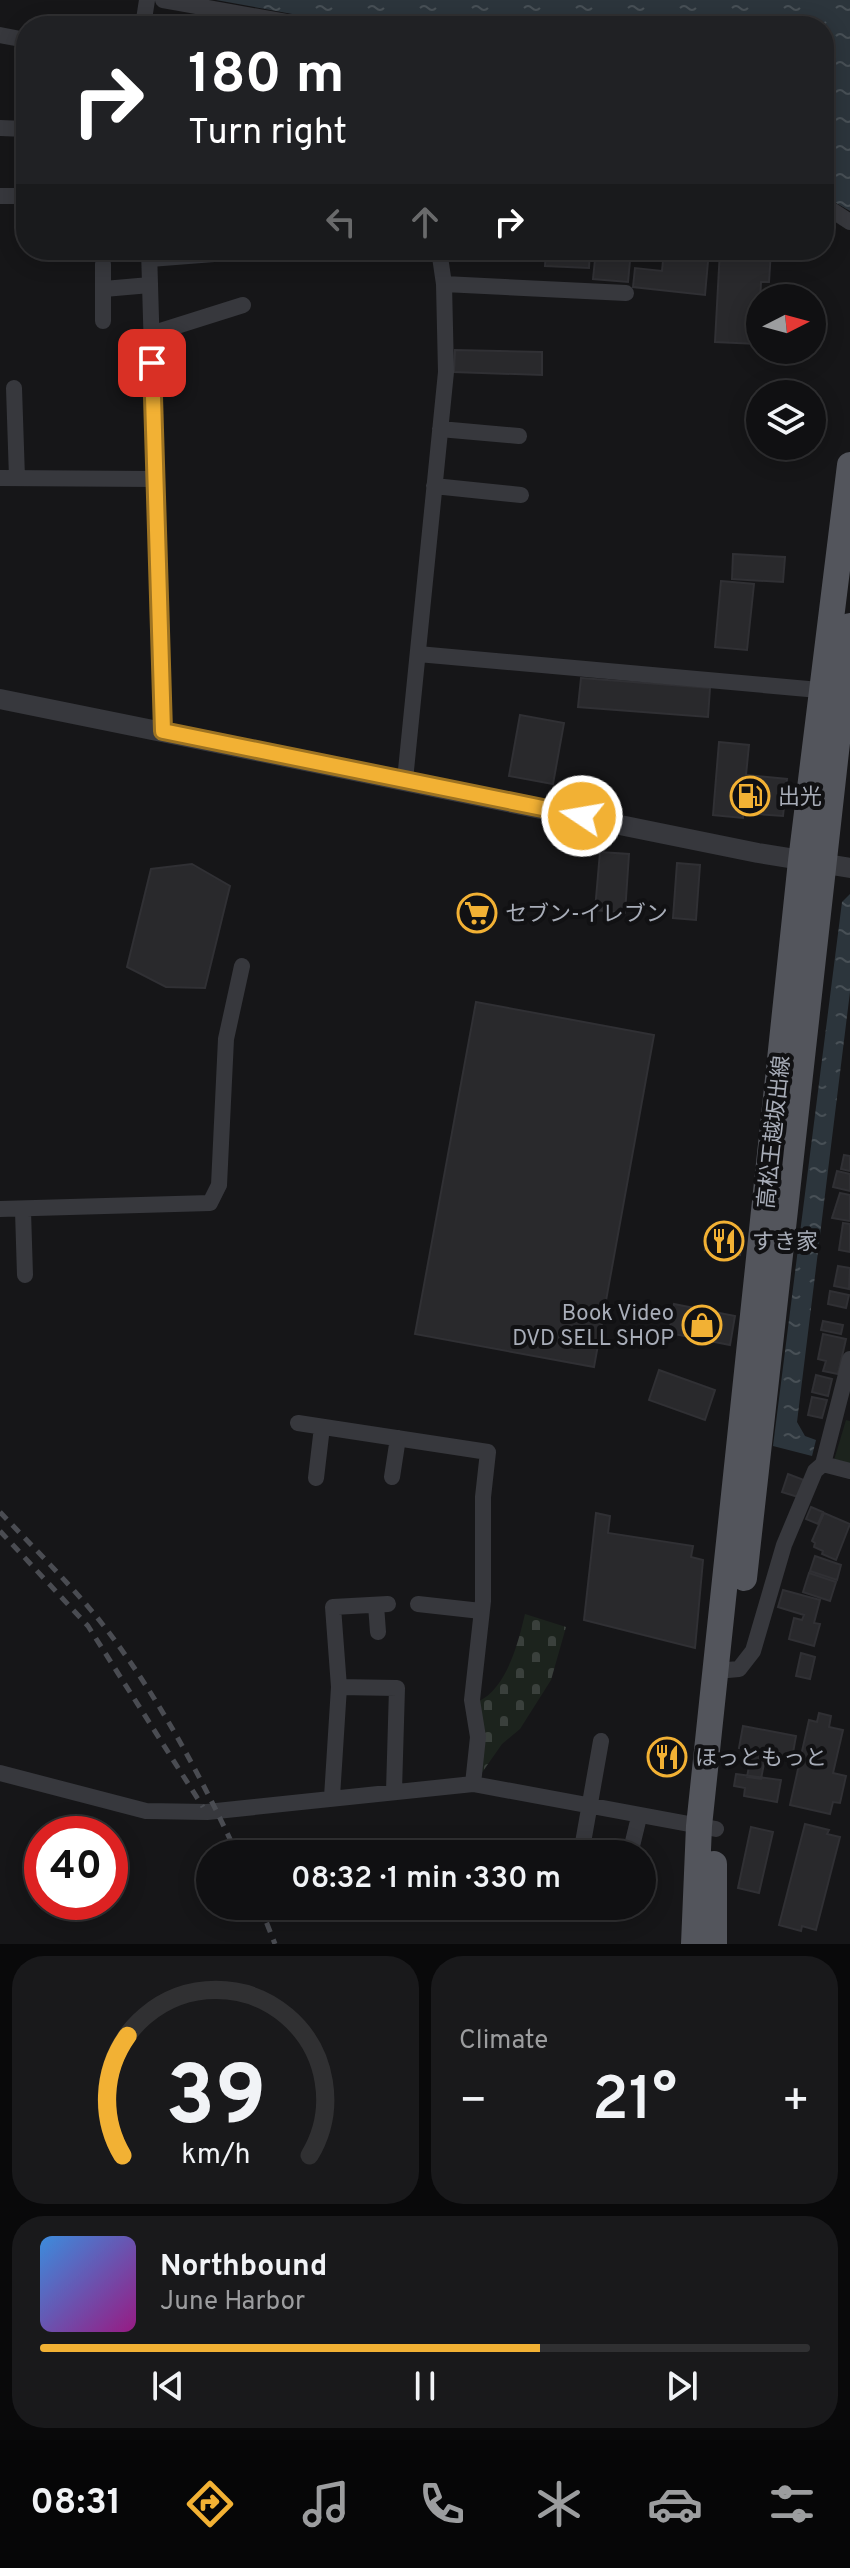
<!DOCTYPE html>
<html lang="en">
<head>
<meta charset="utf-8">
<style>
  :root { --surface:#101012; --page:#19191b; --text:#f1f3f6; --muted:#9c9d9f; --line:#303032; --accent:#f2b134 }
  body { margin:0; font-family:Overpass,"Noto Sans JP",sans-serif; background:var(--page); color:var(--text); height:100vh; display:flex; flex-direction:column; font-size:30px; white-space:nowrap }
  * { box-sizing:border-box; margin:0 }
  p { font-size:26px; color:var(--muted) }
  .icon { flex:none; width:44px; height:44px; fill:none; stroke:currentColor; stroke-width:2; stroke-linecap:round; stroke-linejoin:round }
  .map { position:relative; height:1944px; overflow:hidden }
  .drawer { display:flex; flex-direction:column; gap:12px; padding:12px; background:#09090a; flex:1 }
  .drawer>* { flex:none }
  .top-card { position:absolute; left:16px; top:16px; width:818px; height:244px; border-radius:32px; box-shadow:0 4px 20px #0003,0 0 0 2px var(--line); background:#202124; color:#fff; overflow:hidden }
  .needle { width:52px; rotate:84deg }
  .tools { position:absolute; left:746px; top:284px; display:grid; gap:16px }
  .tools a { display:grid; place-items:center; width:80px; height:80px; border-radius:50%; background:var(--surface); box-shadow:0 4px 20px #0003,0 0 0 2px var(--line); font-size:40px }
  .speed { position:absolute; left:24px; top:1816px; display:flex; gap:16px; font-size:40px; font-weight:700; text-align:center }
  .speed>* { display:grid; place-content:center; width:104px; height:104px; border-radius:50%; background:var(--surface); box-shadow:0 4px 20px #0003,0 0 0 2px var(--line); line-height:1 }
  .speed .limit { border:12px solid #d22; background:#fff; color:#111 }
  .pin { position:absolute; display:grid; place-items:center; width:68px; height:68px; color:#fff; margin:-34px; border-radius:16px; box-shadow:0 4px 12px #0006 }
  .me { position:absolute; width:88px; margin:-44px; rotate:282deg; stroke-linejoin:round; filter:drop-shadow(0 0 6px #0008) }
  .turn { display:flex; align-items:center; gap:28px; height:168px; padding:0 40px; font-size:36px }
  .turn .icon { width:104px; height:104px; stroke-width:2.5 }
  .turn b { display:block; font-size:56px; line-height:68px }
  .lanes { display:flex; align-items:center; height:76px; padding:0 40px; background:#0003; justify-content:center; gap:40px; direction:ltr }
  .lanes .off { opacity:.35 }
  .big { font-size:60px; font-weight:600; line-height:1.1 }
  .drawer .tile { flex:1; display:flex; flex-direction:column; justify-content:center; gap:12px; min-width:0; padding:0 28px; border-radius:32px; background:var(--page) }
  .drawer .dial { align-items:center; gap:0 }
  .dial svg { height:208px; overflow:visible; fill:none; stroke:var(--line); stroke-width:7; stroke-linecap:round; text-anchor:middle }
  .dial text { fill:var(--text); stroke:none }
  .song { display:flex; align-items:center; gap:24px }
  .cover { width:96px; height:96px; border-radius:12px; background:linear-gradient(135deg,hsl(210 70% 55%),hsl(310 70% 35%)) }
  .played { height:8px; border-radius:4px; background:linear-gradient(90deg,var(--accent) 65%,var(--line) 65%) }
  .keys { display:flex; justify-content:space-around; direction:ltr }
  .heat { display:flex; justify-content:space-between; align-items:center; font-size:44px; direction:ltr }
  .drawer .tiles { flex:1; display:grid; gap:12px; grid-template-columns:1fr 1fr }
  .tile:last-child { grid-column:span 2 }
  .trip { position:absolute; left:196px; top:1840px; width:460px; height:80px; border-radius:40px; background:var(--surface); box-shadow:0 4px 20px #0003,0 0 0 2px var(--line); font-weight:600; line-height:80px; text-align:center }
  .menu { display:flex; height:128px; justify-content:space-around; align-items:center; background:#060607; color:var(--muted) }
  .menu .icon { width:56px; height:56px }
  .menu .selected { color:var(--accent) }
  .menu b { font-size:36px; color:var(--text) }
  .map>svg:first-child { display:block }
</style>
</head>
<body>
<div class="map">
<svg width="850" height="1944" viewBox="0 0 850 1944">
  <defs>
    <pattern id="cemetery-stones" width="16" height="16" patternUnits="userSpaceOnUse" patternTransform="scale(2)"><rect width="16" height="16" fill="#1c231d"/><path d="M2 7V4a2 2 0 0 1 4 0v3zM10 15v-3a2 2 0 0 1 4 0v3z" fill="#3a403c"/></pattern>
    <pattern id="water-ripples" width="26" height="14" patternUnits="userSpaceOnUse" patternTransform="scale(2)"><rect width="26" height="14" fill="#2c353c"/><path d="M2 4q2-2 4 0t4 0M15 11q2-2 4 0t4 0" fill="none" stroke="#485056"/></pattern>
  </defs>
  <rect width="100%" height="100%" fill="#161618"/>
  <path fill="url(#cemetery-stones)" d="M525 1614 566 1627 551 1680 520 1729 502 1744 481 1774 477 1702C507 1689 518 1643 525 1614Z"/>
  <path fill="#1c231d" d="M846 1420 850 1421V1464L834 1460Z"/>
  <path fill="url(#water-ripples)" d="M216 0H850V211L824 196V26H358Z
    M850 894V992L797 1422 805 1436 816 1440 812 1456 773 1446 842 902Z"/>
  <path fill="#29292c" stroke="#303034" stroke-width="2" d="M546 250H590L589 268 545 266Z
    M596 250H631L628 282 593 279Z
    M664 250H709L705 295 633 287 635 268 662 271Z
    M720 250H771L769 282H761L758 344 715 342Z
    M455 350 542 352V375L454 372Z
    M733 554 785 557 783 582 732 579Z
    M721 581 754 584 747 650 715 647Z
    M581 678 710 688 708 717 578 707Z
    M520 715 564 723 553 784 509 776Z
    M719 742 749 745 746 775 787 779 783 816 743 813V818L713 815Z
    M600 852 629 854 625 913 595 910Z
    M677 863 700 865 696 920 673 918Z
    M192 864 230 886 205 988 166 987 127 967 151 869Z
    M476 1002 654 1035 594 1367 415 1334Z
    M844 1155 850 1156V1171L841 1169Z
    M837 1171 850 1174V1191L833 1187Z
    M840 1193 850 1195V1221L832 1218Z
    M843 1223 850 1224V1252L839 1250Z
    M709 1228 743 1233 740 1255 705 1250Z
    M838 1266 850 1268 849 1289 834 1286Z
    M830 1291 849 1295 846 1308 828 1304Z
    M674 1304 735 1316 730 1345 669 1333Z
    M823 1321 843 1325 841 1334 821 1330Z
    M823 1334 846 1339 838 1374 823 1371 826 1361 818 1359Z
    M659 1370 715 1390 705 1420 649 1400Z
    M816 1375 832 1379 828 1396 812 1392Z
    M812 1397 827 1400 822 1418 808 1415Z
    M788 1474 804 1480 798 1497 782 1492Z
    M811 1507 823 1512 818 1524 806 1519Z
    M596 1513 610 1516 608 1533 693 1546 691 1557 703 1560 695 1648 584 1620Z
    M824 1513 850 1524 836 1560 822 1554 823 1551 814 1547 815 1543 812 1541Z
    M815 1556 841 1565 837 1580 810 1571Z
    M809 1573 836 1582 830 1601 803 1592Z
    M783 1590 820 1600 814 1623 820 1624 814 1646 789 1639 794 1618 802 1620 804 1615 778 1607Z
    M801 1653 815 1657 810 1679 796 1676Z
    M819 1713 831 1716 829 1727 843 1730 833 1773 846 1776 840 1803 833 1802 830 1814 790 1805 809 1720 817 1722Z
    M743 1726 796 1736 792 1758 766 1753 761 1779 747 1777 752 1751 739 1748Z
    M651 1747 684 1753 681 1766 651 1760Z
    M736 1774 781 1780 777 1802 744 1796 745 1788 734 1786Z
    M805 1824 829 1830 827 1834 840 1837 816 1930 802 1926 801 1931 779 1925Z
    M751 1827 773 1832 759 1893 738 1888Z
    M395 1906H441L438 1917Z"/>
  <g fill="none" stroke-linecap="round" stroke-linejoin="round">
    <path stroke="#37383d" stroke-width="16" d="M163 0 309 26
      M143 26 147 0
      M0 35 26 40
      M0 128 26 129
      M0 196H26
      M824 205 850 222
      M149 250 163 731
      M150 259 214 254
      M103 264V321
      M444 284 626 293
      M104 289 150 285
      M151 334 243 305
      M14 388 17 478
      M440 429 519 436
      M0 478 155 479
      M434 486 521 495
      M418 654 830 691
      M405 780 446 372 444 284 439 250
      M0 1209 210 1203 219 1185 226 1039 242 966
      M23 1211 25 1275
      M298 1423 488 1452 483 1497V1601L472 1700 478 1737 473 1784
      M823 1464 850 1471
      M392 1477 398 1438
      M316 1478 322 1427
      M418 1604 481 1611
      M376 1605 378 1632
      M716 1671 739 1669 753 1651 784 1545 815 1471 823 1464 850 1359
      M339 1687 397 1688 394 1791
      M0 1773 146 1811 207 1812 473 1784 716 1829
      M332 1797 339 1687 333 1607 388 1604
      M581 1854 601 1741
      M630 1854 639 1817
      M569 1913 570 1906"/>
    <path stroke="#37383d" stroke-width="20" d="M0 699 758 853 850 868"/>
    <path stroke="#53555c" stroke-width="26" d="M744 1578 850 626
      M714 1864V1944
      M694 1944 699 1826 801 861 850 465"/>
    <path stroke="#4a4c52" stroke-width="5" stroke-dasharray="10 8" stroke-linecap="butt" d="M0 1512C32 1546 66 1580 96 1616 153 1687 199 1772 237 1854
      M0 1531 88 1626 203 1807
      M260 1906 275 1944"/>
  </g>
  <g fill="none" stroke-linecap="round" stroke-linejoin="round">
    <g stroke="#9d7322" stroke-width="20">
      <path id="route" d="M152 363 163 731 582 816"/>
    </g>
    <use href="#route" stroke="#f2b134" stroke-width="14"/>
  </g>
  <defs>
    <g id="fuel-ring" transform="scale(2)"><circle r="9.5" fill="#111113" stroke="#f2b134" stroke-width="1.5"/><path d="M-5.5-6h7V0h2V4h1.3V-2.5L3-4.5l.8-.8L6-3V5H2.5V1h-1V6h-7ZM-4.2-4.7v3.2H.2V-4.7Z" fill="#f2b134"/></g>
    <g id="supermarket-ring" transform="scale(2)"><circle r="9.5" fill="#111113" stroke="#f2b134" stroke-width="1.5"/><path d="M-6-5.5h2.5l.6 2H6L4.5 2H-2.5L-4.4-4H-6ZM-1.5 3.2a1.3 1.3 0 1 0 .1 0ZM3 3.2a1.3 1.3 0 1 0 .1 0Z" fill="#f2b134"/></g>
    <g id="restaurant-ring" transform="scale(2)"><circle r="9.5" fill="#111113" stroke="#f2b134" stroke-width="1.5"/><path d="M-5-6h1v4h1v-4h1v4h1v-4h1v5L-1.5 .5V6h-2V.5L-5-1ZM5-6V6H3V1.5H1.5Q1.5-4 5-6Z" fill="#f2b134"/></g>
    <g id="shop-ring" transform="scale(2)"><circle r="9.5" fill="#111113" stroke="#f2b134" stroke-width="1.5"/><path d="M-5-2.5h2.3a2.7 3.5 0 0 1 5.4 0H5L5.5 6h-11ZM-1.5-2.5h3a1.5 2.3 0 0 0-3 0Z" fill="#f2b134"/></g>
  </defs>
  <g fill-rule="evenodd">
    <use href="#fuel-ring" x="750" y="796"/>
    <use href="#supermarket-ring" x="477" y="913"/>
    <use href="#restaurant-ring" x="724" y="1241"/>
    <use href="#shop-ring" x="702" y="1325"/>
    <use href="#restaurant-ring" x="667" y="1757"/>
  </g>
  <g text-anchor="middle" stroke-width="8" stroke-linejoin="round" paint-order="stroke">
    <g font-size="22" fill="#a8adb8" stroke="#111113" text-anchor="start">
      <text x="778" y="804">出光</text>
      <text x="505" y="921">セブン-イレブン</text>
      <text x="752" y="1249">すき家</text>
      <text x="674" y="1320" text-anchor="end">Book Video<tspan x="674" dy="25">DVD SELL SHOP</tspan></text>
      <text x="695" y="1765">ほっともっと</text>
    </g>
    <g font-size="22" fill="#a8adb8" stroke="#111113">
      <text transform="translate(773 1132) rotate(-84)" y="8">高松王越坂出線</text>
    </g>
  </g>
</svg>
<div class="tools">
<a><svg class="needle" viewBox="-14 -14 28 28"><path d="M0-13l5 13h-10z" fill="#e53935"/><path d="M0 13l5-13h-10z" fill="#9c9d9f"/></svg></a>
<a><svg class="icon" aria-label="layers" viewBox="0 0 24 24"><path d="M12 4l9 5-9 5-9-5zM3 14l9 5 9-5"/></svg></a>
</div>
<div class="speed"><div class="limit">40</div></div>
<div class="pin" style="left:152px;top:363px;background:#d93025"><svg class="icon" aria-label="arrive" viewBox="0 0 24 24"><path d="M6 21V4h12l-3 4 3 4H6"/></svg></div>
<svg class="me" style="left:582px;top:816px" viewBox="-20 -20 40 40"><circle r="17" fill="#f2b134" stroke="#fff" stroke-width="3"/><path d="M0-11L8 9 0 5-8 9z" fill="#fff"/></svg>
<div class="trip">08:32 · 1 min · 330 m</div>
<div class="top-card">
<div class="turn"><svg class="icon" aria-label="right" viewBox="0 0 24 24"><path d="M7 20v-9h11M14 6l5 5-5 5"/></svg><div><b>180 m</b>Turn right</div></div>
<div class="lanes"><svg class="icon off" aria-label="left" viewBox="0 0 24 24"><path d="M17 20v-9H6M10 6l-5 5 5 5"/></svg><svg class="icon off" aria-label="ahead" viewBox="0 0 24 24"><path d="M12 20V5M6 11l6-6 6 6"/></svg><svg class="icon" aria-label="right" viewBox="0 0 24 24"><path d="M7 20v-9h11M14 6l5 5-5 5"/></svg></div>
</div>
</div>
<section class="drawer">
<div class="tiles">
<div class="tile dial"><svg viewBox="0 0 100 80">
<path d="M14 69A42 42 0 1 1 86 69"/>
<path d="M14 69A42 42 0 0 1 16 23" stroke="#f2b134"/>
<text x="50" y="56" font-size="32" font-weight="700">39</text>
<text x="50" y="72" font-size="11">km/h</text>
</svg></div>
<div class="tile"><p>Climate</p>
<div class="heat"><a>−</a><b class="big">21°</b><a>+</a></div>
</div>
<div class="tile">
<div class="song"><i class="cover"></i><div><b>Northbound</b><p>June Harbor</p></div></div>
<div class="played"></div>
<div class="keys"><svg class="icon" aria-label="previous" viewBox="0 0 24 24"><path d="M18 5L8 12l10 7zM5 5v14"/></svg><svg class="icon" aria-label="pause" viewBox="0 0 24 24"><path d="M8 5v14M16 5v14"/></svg><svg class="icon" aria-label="next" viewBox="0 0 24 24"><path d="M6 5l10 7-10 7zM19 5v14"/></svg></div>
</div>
</div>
</section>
<nav class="menu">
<b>08:31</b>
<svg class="icon selected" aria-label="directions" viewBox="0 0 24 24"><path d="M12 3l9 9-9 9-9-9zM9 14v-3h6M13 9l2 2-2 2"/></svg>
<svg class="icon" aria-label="music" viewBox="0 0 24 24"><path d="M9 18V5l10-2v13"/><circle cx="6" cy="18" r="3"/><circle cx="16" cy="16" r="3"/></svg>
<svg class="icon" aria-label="phone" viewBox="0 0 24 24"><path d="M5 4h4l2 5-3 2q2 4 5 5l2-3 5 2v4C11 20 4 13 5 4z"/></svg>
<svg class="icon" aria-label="climate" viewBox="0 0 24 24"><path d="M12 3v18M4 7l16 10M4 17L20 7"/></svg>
<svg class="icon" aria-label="car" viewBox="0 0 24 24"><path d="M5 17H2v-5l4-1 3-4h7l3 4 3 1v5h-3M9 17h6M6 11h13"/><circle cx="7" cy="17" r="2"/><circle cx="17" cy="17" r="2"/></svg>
<svg class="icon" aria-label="filters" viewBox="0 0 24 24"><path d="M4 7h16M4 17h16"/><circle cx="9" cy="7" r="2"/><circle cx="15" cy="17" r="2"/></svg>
</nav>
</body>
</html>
